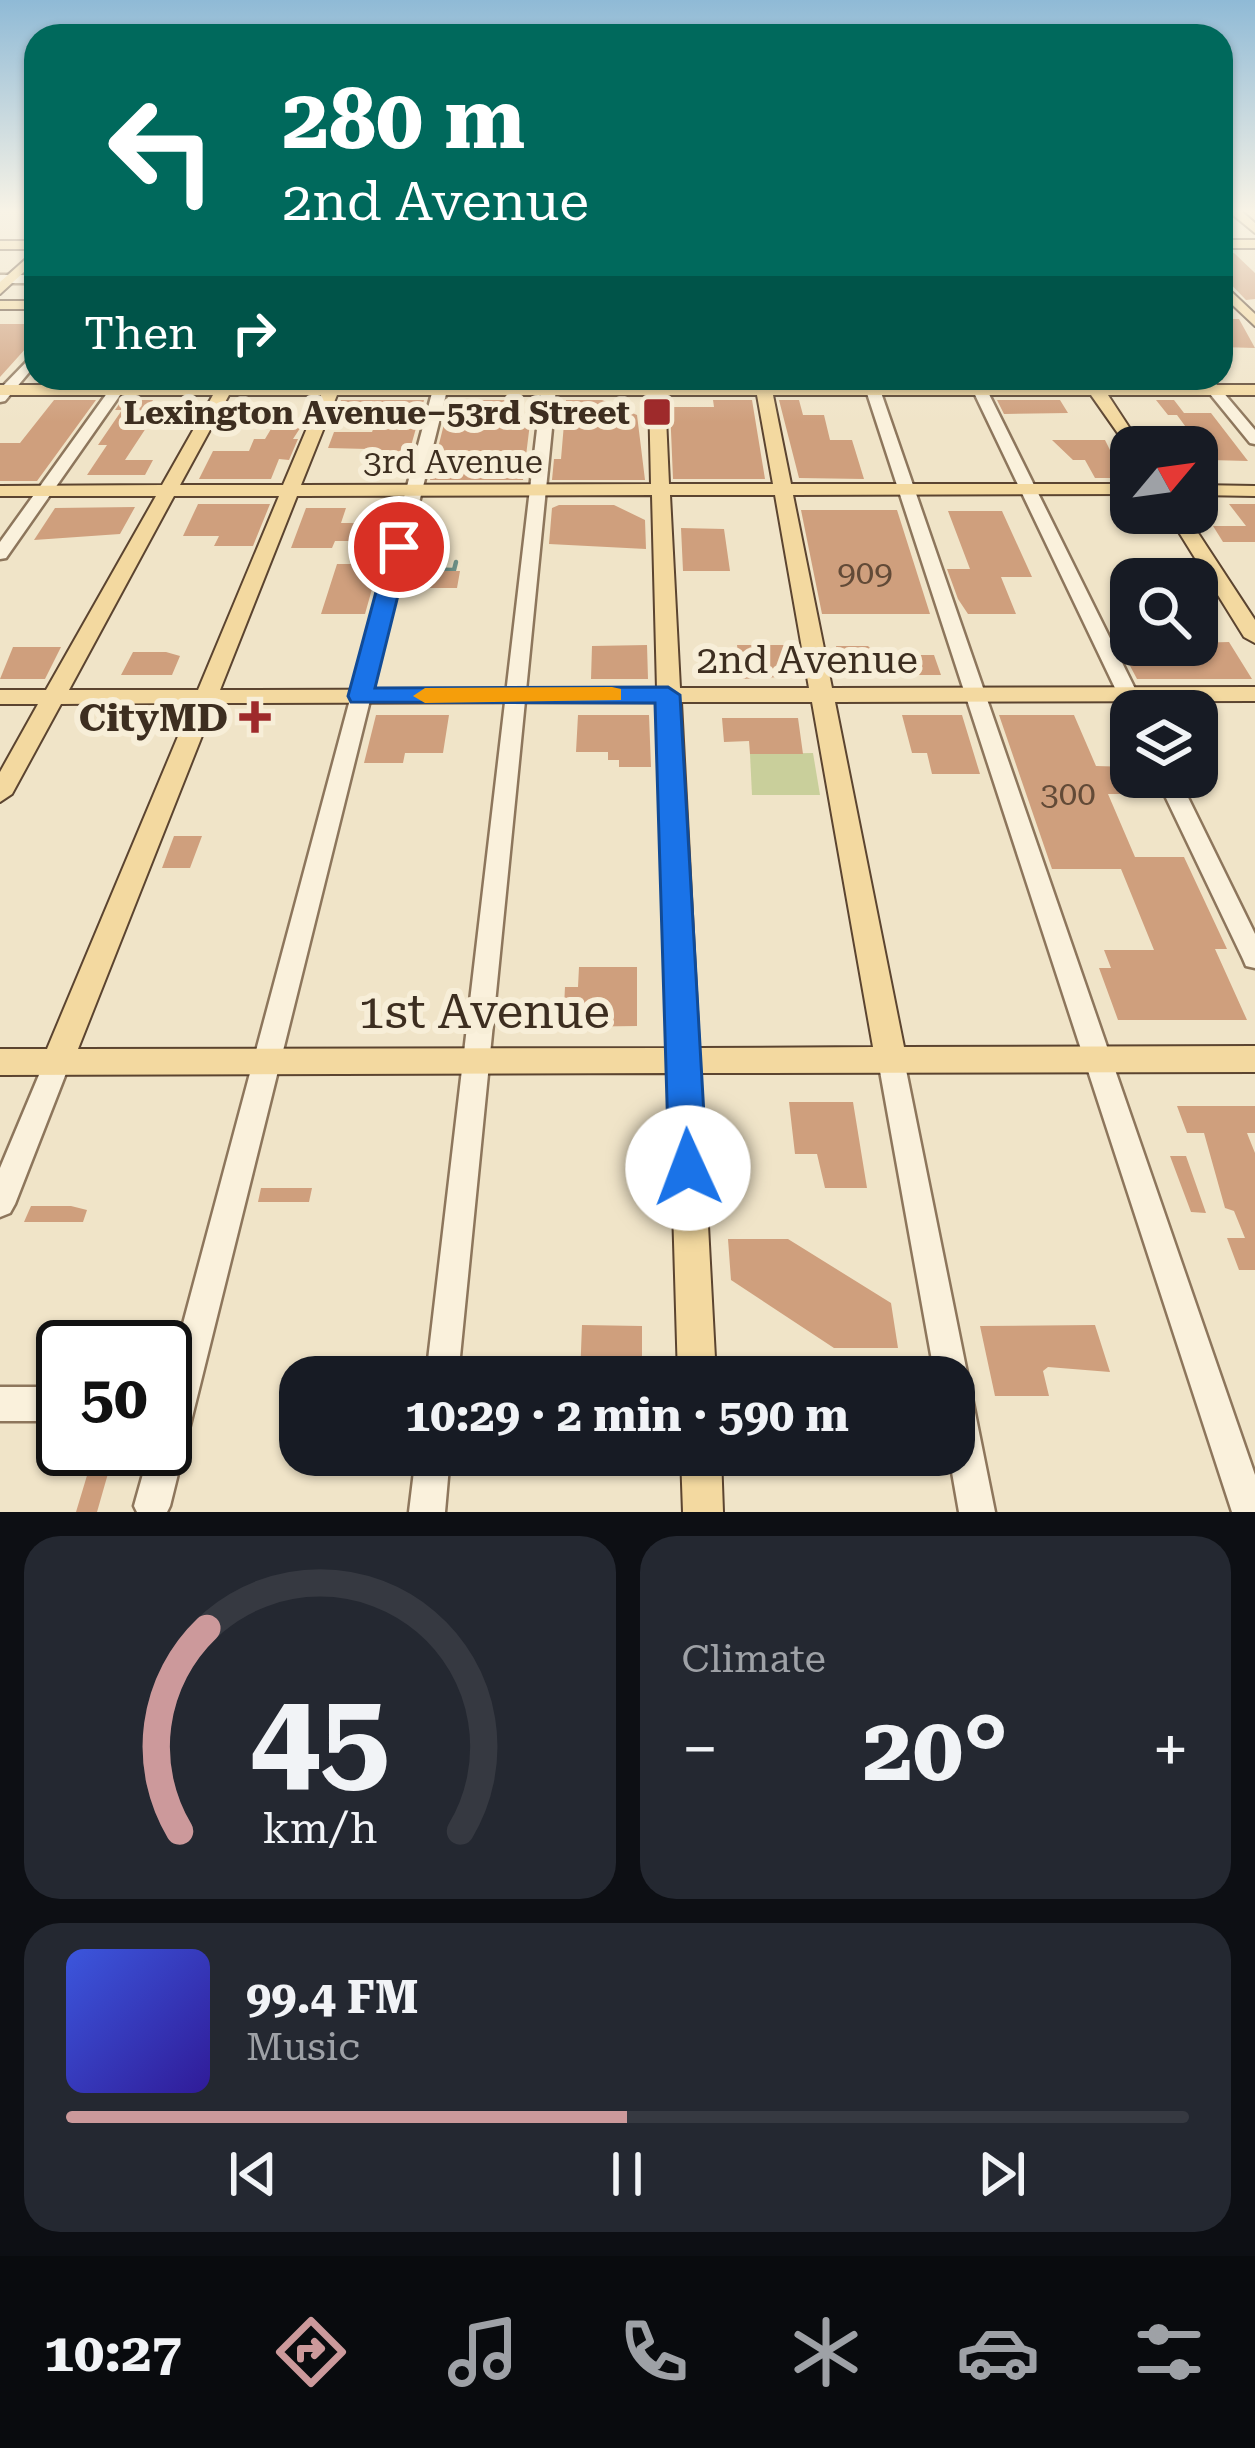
<!DOCTYPE html>
<html lang="en">
<head>
<meta charset="utf-8">
<style>
  :root { --surface:#171b24; --page:#242831; --text:#f1f3f6; --muted:#9ea1a6; --line:#363941; --accent:#cc999b }
  body { margin:0; font-family:"Roboto Serif",serif; background:var(--page); color:var(--text); height:100vh; display:flex; flex-direction:column; font-size:45px; white-space:nowrap }
  * { box-sizing:border-box; margin:0 }
  p { font-size:39px; color:var(--muted) }
  .icon { flex:none; width:66px; height:66px; fill:none; stroke:currentColor; stroke-width:2; stroke-linecap:round; stroke-linejoin:round }
  .map { position:relative; height:1512px; overflow:hidden }
  .details { display:flex; flex-direction:column; gap:24px; padding:24px; background:#0d0f14; flex:1 }
  .details>* { flex:none }
  .top-card { position:absolute; left:24px; top:24px; width:1209px; height:366px; border-radius:36px; box-shadow:0 3px 9px #0004; background:#00695c; color:#fff; overflow:hidden }
  .needle { width:78px; rotate:61deg }
  .controls { position:absolute; left:1110px; top:426px; display:grid; gap:24px }
  .controls a { display:grid; place-items:center; width:108px; height:108px; border-radius:24px; background:var(--surface); box-shadow:0 3px 9px #0004; font-size:60px }
  .speed { position:absolute; left:36px; top:1320px; display:flex; gap:24px; font-size:60px; font-weight:700; text-align:center }
  .speed>* { display:grid; place-content:center; width:156px; height:156px; border-radius:50%; background:var(--surface); box-shadow:0 3px 9px #0004; line-height:1 }
  .speed .limit { border:6px solid #111; border-radius:18px; background:#fff; color:#111 }
  .pin { position:absolute; display:grid; place-items:center; width:102px; height:102px; color:#fff; margin:-51px; border:6px solid #fff; border-radius:50%; box-shadow:0 3px 12px #0007 }
  .me { position:absolute; width:132px; margin:-66px; rotate:358deg; stroke-linejoin:round; filter:drop-shadow(0 0 9px #0008) }
  .turn { display:flex; align-items:center; gap:42px; height:252px; padding:0 60px; font-size:54px }
  .turn .icon { width:156px; height:156px; stroke-width:2.5 }
  .turn b { display:block; font-size:84px; line-height:102px }
  .then { display:flex; align-items:center; height:114px; padding:0 60px; background:#0003; gap:24px; font-size:45px }
  .big { font-size:90px; font-weight:700; line-height:1.1 }
  .details .widget { flex:1; display:flex; flex-direction:column; justify-content:center; gap:18px; min-width:0; padding:0 42px; border-radius:36px; background:var(--page) }
  .details .dial { align-items:center; gap:0 }
  .dial svg { height:312px; overflow:visible; fill:none; stroke:var(--line); stroke-width:7; stroke-linecap:round; text-anchor:middle }
  .dial text { fill:var(--text); stroke:none }
  .song { display:flex; align-items:center; gap:36px }
  .cover { width:144px; height:144px; border-radius:18px; background:linear-gradient(135deg,hsl(230 70% 55%),hsl(250 70% 35%)) }
  .played { height:12px; border-radius:6px; background:linear-gradient(90deg,var(--accent) 50%,var(--line) 50%) }
  .keys { display:flex; justify-content:space-around; direction:ltr }
  .heat { display:flex; justify-content:space-between; align-items:center; font-size:66px; direction:ltr }
  .details .tiles { flex:1; display:grid; gap:24px; grid-template-columns:1fr 1fr }
  .widget:last-child { grid-column:span 2 }
  .trip { position:absolute; left:279px; top:1356px; width:696px; height:120px; border-radius:36px; background:var(--surface); box-shadow:0 3px 9px #0004; font-weight:700; line-height:120px; text-align:center }
  .menu { display:flex; height:192px; justify-content:space-around; align-items:center; background:#090b0e; color:var(--muted) }
  .menu .icon { width:84px; height:84px }
  .menu .on { color:var(--accent) }
  .menu b { font-size:54px; color:var(--text) }
  .map>svg:first-child { display:block }
</style>
</head>
<body>
<div class="map">
<svg width="1255" height="1512" viewBox="0 0 1255 1512">
  <rect width="100%" height="100%" fill="#f0e4c8"/>
  <path fill="#c9cf9b" d="M813 753 820 795H752L750 754Z"/>
  <g fill="none" stroke-linecap="round" stroke-linejoin="round">
    <path stroke="#6f938a" stroke-width="4.5" d="M413 569 454 570 456 562"/>
  </g>
  <path fill="#cf9f7d" d="M1221 253H1234L1255 273V299L1246 300 1221 274Z
    M1221 319H1239L1255 348 1221 347Z
    M0 324H36V337L0 377Z
    M54 400H96L37 481H0V443H20Z
    M122 400H153L137 425H148L125 460H153L145 475H87L107 445H98L122 410H115Z
    M341 400H424L407 460H363L368 449 328 448 334 432H372L376 422 373 410H337Z
    M450 400H512L510 415H531L523 480H430Z
    M566 400H602L637 415 645 480H552L554 459H561Z
    M713 400H752L765 479H673L670 407H714Z
    M779 400H799L803 415H824L830 440H852L864 479 799 478Z
    M997 400H1060L1068 413 1004 414Z
    M1156 400H1174L1184 413H1211L1248 461 1210 460 1177 415H1168Z
    M277 419H306L293 439H298L289 460 279 459 271 479H199L213 451H249L254 439H265Z
    M1052 440H1105L1124 478H1095L1085 460H1073Z
    M198 504H270L253 546H214L219 536H183Z
    M1229 504H1255V542H1223L1213 526H1246Z
    M559 505H614L645 520 646 549 549 544 552 508Z
    M135 507 120 534 34 540 55 508Z
    M306 508H346L341 523H361L355 541H335L332 548H291Z
    M801 510H897L930 614H822Z
    M948 511H1002L1032 577H1001L1016 614H968L958 599 947 569H970Z
    M681 528 724 529 730 571H683Z
    M337 564H379L365 614H321Z
    M410 571H460L457 588H406Z
    M1229 642 1252 679H1137L1119 645Z
    M647 645 648 679H591L592 646Z
    M737 645H794L799 676 741 679Z
    M836 646H868L877 655H934L941 675H842Z
    M13 647H61L45 679H0Z
    M133 652H166L180 656 172 675H121Z
    M376 715H449L443 753H405L403 763H364Z
    M578 715H649L651 767H619V760H608V752H576Z
    M902 715H962L980 774H932L927 753H912Z
    M999 715H1074L1096 766 1131 767 1143 794H1108L1135 857H1184L1227 949H1215L1247 1020H1118L1099 968H1111L1104 950H1154L1121 869H1052Z
    M722 718H798L803 754H750L749 741 724 742Z
    M174 836H202L190 868H162Z
    M579 967H637V1026L563 1027 565 987H578Z
    M789 1102H853L867 1188H825L817 1154H795Z
    M1177 1106H1255V1133H1247L1255 1153V1270H1239L1227 1238H1245L1234 1211 1225 1208 1204 1133H1187Z
    M1170 1156H1186L1206 1213 1191 1212Z
    M261 1188H312L309 1202H258Z
    M31 1206H71L87 1210 83 1222H24Z
    M728 1239H788L891 1303 898 1348H834L731 1280Z
    M582 1325 642 1326V1377H580Z
    M1095 1325 1110 1372 1048 1367 1043 1371 1049 1396H995L980 1326Z
    M95 1449H115L97 1512H76Z"/>
  <g fill="none" stroke-linecap="round" stroke-linejoin="round">
    <g stroke="#8d765c" stroke-width="5">
      <path id="minor" d="M0 275H36V283H0Z
        M36 352V364L5 401 0 402V389Z
        M118 378H132L6 558 0 559V542Z
        M436 378H450L170 1506 167 1512H137L134 1506 150 1449H165V1391Z
        M543 378H557L458 1377H426Z
        M862 378H876L1255 1475V1512H1232Z
        M967 378H981L1146 711H1131V716L1126 711Z
        M1197 378H1211L1255 430V444L1250 443Z
        M1156 777H1178L1255 934V968L1246 966 1243 959Z
        M891 1049 900 1052 904 1060 995 1512H959L949 1455H954V1377H935L878 1060 882 1052Z
        M57 1052 67 1055 70 1063 15 1204 10 1213 0 1217V1168L44 1063 47 1055Z
        M0 1387H63V1421H0Z
        M416 1455H450L445 1512H409Z"/>
    </g>
    <g stroke="#5b4430" stroke-width="4">
      <path id="major" d="M1227 210H1240L1255 223V233Z
        M1221 240H1255V248H1221Z
        M0 241H36V249H0Z
        M36 250V261L0 294V282Z
        M1221 282 1255 314V326L1221 294Z
        M0 301H36V309H0Z
        M222 378H236L234 385H325L328 378H344L341 385H648V378H664V385H755L754 378H770L771 385H1085L1083 378H1097L1101 385H1255V395H1108L1142 447H1131V452L1091 395H773L791 484H1131V494L793 495 832 688 1255 687V701L835 702 904 1047 1255 1046V1072L700 1073 716 1377H678L669 1073 0 1075V1049H47L192 703 61 704 12 794 0 802V772L38 704H0V690H46L156 496H0V486L162 485 213 395H0V385H218ZM229 395H321L283 485H180ZM337 395H649L651 484 301 485ZM665 395H757L773 484H669ZM652 495 657 689 220 690 297 496ZM670 495H775L809 688H680ZM174 496H279L198 690H69ZM658 702 668 1048 78 1049 215 703ZM681 702H812L873 1047 699 1048Z
        M1197 485 1255 486V496L1197 495Z
        M1167 513H1185L1255 620V643L1244 637Z
        M681 1455H721L723 1512H683Z"/>
    </g>
    <use href="#minor" fill="#faf1dc" fill-rule="evenodd"/>
    <use href="#major" fill="#f3d9a0" fill-rule="evenodd"/>
  </g>
  <linearGradient id="sky" x2="0" y2="1"><stop stop-color="#8fbad6"/><stop offset="0.5" stop-color="#f8f3e6"/><stop offset="1" stop-color="#f8f3e6" stop-opacity="0"/></linearGradient>
  <rect width="1255" height="422" fill="url(#sky)"/>
  <path fill="#1a73e8" stroke="#114b97" stroke-width="3" d="M399 541 410 547 375 688 668 687 680 695 707 1168 701 1180 688 1185 675 1180 669 1168 655 703 351 702 348 696 388 547Z"/>
  <path fill="#f59e0b" d="M612 687 621 689V700L425 703 413 696 425 688Z"/>
  <g fill="#9e2a2b" stroke="#f7eed8" stroke-width="4.5">
    <rect x="642" y="397" width="30" height="30" rx="6"/>
    <path d="M249 699h12v12h12v12h-12v12h-12v-12h-12v-12h12z"/>
  </g>
  <g text-anchor="middle" stroke-width="12" stroke-linejoin="round" paint-order="stroke">
    <g font-size="33" font-weight="bold" fill="#3d2e20" stroke="#f7eed8" text-anchor="end">
      <text x="630" y="424">Lexington Avenue–53rd Street</text>
    </g>
    <g font-size="33" fill="#3d2e20" stroke="#f7eed8">
      <text x="453" y="473">3rd Avenue</text>
    </g>
    <g font-size="33" fill="#624a37">
      <text x="865" y="584">909</text>
      <text x="1068" y="805">300</text>
    </g>
    <g font-size="39" fill="#3d2e20" stroke="#f7eed8">
      <text x="807" y="673">2nd Avenue</text>
    </g>
    <g font-size="39" font-weight="bold" fill="#3d2e20" stroke="#f7eed8" text-anchor="end">
      <text x="228" y="731">CityMD</text>
    </g>
    <g font-size="48" fill="#3d2e20" stroke="#f7eed8">
      <text x="484" y="1028">1st Avenue</text>
    </g>
  </g>
</svg>
<div class="controls">
<a><svg class="needle" viewBox="-14 -14 28 28"><path d="M0-13l5 13h-10z" fill="#e53935"/><path d="M0 13l5-13h-10z" fill="#9ea1a6"/></svg></a>
<a><svg class="icon" aria-label="search" viewBox="0 0 24 24"><circle cx="10" cy="10" r="6"/><path d="M15 15l6 6"/></svg></a>
<a><svg class="icon" aria-label="layers" viewBox="0 0 24 24"><path d="M12 4l9 5-9 5-9-5zM3 14l9 5 9-5"/></svg></a>
</div>
<div class="speed"><div class="limit">50</div></div>
<div class="pin" style="left:399px;top:547px;background:#d93025"><svg class="icon" aria-label="arrive" viewBox="0 0 24 24"><path d="M6 21V4h12l-3 4 3 4H6"/></svg></div>
<svg class="me" style="left:688px;top:1168px" viewBox="-20 -20 40 40"><circle r="19" fill="#fff"/><path d="M0-13L10 11 0 6-10 11z" fill="#1a73e8"/></svg>
<div class="trip">10:29 · 2 min · 590 m</div>
<div class="top-card">
<div class="turn"><svg class="icon" aria-label="left" viewBox="0 0 24 24"><path d="M17 20v-9H6M10 6l-5 5 5 5"/></svg><div><b>280 m</b>2nd Avenue</div></div>
<div class="then">Then<svg class="icon" aria-label="right" viewBox="0 0 24 24"><path d="M7 20v-9h11M14 6l5 5-5 5"/></svg></div>
</div>
</div>
<section class="details">
<div class="tiles">
<div class="widget dial"><svg viewBox="0 0 100 80">
<path d="M14 69A42 42 0 1 1 86 69"/>
<path d="M14 69A42 42 0 0 1 21 17" stroke="#cc999b"/>
<text x="50" y="56" font-size="32" font-weight="700">45</text>
<text x="50" y="72" font-size="11">km/h</text>
</svg></div>
<div class="widget"><p>Climate</p>
<div class="heat"><a>−</a><b class="big">20°</b><a>+</a></div>
</div>
<div class="widget">
<div class="song"><i class="cover"></i><div><b>99.4 FM</b><p>Music</p></div></div>
<div class="played"></div>
<div class="keys"><svg class="icon" aria-label="previous" viewBox="0 0 24 24"><path d="M18 5L8 12l10 7zM5 5v14"/></svg><svg class="icon" aria-label="pause" viewBox="0 0 24 24"><path d="M8 5v14M16 5v14"/></svg><svg class="icon" aria-label="next" viewBox="0 0 24 24"><path d="M6 5l10 7-10 7zM19 5v14"/></svg></div>
</div>
</div>
</section>
<nav class="menu">
<b>10:27</b>
<svg class="icon on" aria-label="directions" viewBox="0 0 24 24"><path d="M12 3l9 9-9 9-9-9zM9 14v-3h6M13 9l2 2-2 2"/></svg>
<svg class="icon" aria-label="music" viewBox="0 0 24 24"><path d="M9 18V5l10-2v13"/><circle cx="6" cy="18" r="3"/><circle cx="16" cy="16" r="3"/></svg>
<svg class="icon" aria-label="phone" viewBox="0 0 24 24"><path d="M5 4h4l2 5-3 2q2 4 5 5l2-3 5 2v4C11 20 4 13 5 4z"/></svg>
<svg class="icon" aria-label="climate" viewBox="0 0 24 24"><path d="M12 3v18M4 7l16 10M4 17L20 7"/></svg>
<svg class="icon" aria-label="car" viewBox="0 0 24 24"><path d="M5 17H2v-5l4-1 3-4h7l3 4 3 1v5h-3M9 17h6M6 11h13"/><circle cx="7" cy="17" r="2"/><circle cx="17" cy="17" r="2"/></svg>
<svg class="icon" aria-label="filters" viewBox="0 0 24 24"><path d="M4 7h16M4 17h16"/><circle cx="9" cy="7" r="2"/><circle cx="15" cy="17" r="2"/></svg>
</nav>
</body>
</html>
